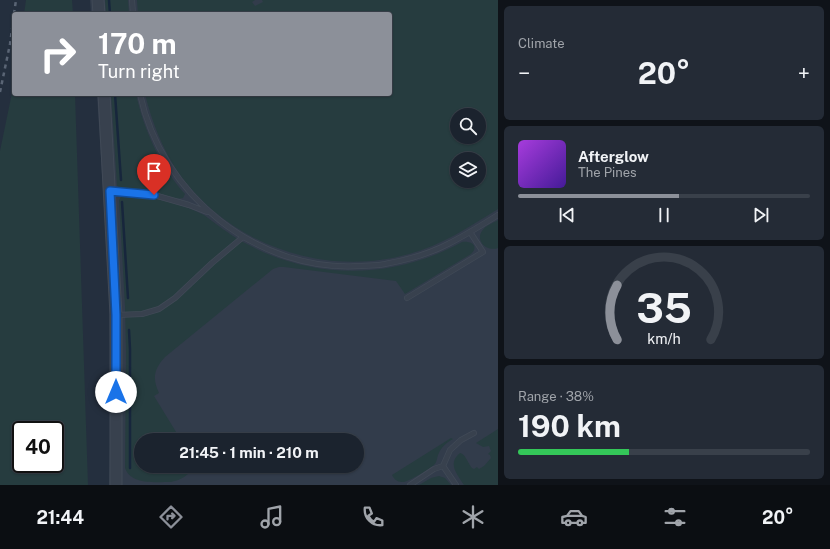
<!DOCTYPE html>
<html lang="en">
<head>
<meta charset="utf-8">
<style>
  :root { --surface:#1b232e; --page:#242b36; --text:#f1f3f6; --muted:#a0a4aa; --line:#39404a; --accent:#8c9099 }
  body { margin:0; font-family:"Public Sans",sans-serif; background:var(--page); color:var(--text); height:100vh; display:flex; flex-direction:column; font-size:15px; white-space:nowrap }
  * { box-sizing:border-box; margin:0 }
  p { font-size:13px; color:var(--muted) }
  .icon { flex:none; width:22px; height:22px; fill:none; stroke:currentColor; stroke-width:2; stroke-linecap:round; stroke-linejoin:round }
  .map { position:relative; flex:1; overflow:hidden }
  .side { display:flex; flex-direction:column; gap:6px; padding:6px; background:#0f1319; width:332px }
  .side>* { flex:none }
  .hud { position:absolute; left:12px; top:12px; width:380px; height:84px; border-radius:4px; box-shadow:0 1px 3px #0004,0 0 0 1px var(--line); background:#8c9099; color:#fff; overflow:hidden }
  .fabs { position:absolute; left:450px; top:108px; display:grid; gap:8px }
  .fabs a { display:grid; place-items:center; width:36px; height:36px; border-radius:50%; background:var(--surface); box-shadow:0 1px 3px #0004,0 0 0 1px var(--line); font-size:20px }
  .speed { position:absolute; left:12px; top:421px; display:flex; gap:8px; font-size:20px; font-weight:700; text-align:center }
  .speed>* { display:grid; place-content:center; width:52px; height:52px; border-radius:50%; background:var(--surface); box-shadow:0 1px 3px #0004,0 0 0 1px var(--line); line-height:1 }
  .speed .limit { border:2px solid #111; border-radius:6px; background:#fff; color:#111 }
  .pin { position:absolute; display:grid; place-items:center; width:34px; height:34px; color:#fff; margin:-41px -17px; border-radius:50% 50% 50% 0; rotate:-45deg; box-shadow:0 0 4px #0007 }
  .pin .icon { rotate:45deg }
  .me { position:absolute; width:44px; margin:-22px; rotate:0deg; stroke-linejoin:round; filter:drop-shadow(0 0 3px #0008) }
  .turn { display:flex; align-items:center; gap:14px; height:84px; padding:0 20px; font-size:18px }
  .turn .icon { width:52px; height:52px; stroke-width:2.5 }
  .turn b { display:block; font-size:28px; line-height:34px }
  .big { font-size:30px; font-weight:700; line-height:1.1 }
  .side .tile { flex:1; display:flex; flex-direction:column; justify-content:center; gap:6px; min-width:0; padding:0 14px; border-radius:6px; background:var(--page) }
  .side .dial { align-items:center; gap:0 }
  .dial svg { height:104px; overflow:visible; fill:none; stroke:var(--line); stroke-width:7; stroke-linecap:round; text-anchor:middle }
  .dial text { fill:var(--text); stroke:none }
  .song { display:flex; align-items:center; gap:12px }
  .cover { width:48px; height:48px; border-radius:6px; background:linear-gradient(135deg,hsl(280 70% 55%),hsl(260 70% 35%)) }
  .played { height:4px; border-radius:2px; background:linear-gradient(90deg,var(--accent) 55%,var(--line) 55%) }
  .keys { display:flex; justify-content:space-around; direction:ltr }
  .heat { display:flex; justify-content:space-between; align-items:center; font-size:22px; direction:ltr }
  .charge { height:6px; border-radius:3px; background:linear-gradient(90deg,#34c759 38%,var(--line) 0) }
  .trip { position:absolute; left:134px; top:433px; width:230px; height:40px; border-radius:20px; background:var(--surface); box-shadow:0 1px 3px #0004,0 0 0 1px var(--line); font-weight:700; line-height:40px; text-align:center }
  .tabs { display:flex; height:64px; justify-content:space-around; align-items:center; background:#0b0e12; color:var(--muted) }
  .tabs .icon { width:28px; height:28px }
  .tabs .on { color:var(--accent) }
  .tabs b { font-size:18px; color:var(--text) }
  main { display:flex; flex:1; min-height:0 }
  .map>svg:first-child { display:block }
</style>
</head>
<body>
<main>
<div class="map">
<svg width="498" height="485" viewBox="0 0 498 485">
  <rect width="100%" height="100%" fill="#242f3e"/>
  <path fill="#323c4b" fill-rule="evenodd" d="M90 0H498V485H109L111 401 109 299 103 191 97 94H390V14H91ZM457 115H479V137H457ZM457 159H479V181H457ZM141 440H357V466H141Z"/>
  <path fill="#263c3f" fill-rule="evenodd" d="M26 0H72L73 14H24Z
    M105 0H128L129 14H106Z
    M137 0H255L252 2 255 6 263 2 262 0H498V209C469 227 442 245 409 254 324 278 229 245 178 172 162 148 152 122 145 94H390V14H138ZM457 115H479V137H457ZM457 159H479V181H457Z
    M14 83V94H75L88 485H0V151ZM21 430H55V464H21Z
    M111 94H136C144 130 160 166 185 194L183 198C176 200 166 195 158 193 146 191 127 192 117 186Z
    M125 194C154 198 178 202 204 215 208 218 212 221 216 224 226 231 236 239 247 244 315 281 395 279 462 242 472 241 479 246 471 254L405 294 396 281 284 267H279L273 269 165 357C154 369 152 378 159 393L154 396 181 440H141V466H195C189 475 181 480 171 482 155 482 131 485 125 468L126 353 125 306 119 200 121 197Z
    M498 220V248C487 252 475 241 482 231 485 226 493 223 498 220Z
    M498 429V485H464C457 474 447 463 460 453 466 454 468 464 472 468L474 469 477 467 479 469 484 466 491 458 490 455 488 454 491 451 489 446 483 447 476 443Z
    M451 438 453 439C446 443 441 447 438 455 437 458 437 461 435 464 431 468 407 483 402 482 397 482 394 479 392 475Z
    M439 476 445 478 451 485H419L431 478Z"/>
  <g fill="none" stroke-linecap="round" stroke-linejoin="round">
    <path stroke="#17263c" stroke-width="2.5" d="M109 0 110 14
      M115 94 121 180
      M122 202 128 298
      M129 330 130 349V468"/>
    <g stroke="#414a57" stroke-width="6">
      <path id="service" d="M132 0 133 14
        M140 94C161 194 257 273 361 266 369 265 377 266 385 264 407 260 429 254 448 244 466 235 482 225 498 215
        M110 191 154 195 189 205 207 212
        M407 298 483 252 470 232
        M116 315 142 314 159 309 175 298 212 263 243 237
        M443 466 456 485
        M410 485 434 469 443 466 450 450 461 440 474 433"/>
    </g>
    <g stroke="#414a57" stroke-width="13">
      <path id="tertiary" d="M98 0 99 14
        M104 94 116 315V485"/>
    </g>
    <use href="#service" stroke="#38414e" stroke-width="4.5"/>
    <use href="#tertiary" stroke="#38414e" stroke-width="11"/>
    <path stroke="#5a6575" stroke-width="2.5" stroke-dasharray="4 4" stroke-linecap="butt" d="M14 14 16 0
      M0 92 10 44 14 15"/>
  </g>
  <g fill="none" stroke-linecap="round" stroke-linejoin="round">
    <g stroke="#114b97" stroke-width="10">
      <path id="route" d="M116 392V315L110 191 154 195"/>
    </g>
    <use href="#route" stroke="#1a73e8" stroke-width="7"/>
  </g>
</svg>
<div class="fabs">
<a><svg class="icon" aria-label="search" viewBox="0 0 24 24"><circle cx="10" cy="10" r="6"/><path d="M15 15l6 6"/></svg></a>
<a><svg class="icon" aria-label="layers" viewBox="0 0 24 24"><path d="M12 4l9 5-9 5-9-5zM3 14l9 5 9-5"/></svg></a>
</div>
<div class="speed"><div class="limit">40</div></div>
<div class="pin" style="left:154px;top:195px;background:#d93025"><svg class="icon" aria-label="arrive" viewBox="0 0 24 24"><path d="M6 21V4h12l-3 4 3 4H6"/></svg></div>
<svg class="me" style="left:116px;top:392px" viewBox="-20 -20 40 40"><circle r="19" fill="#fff"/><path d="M0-13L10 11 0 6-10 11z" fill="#1a73e8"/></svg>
<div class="trip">21:45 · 1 min · 210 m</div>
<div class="hud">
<div class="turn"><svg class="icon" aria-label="right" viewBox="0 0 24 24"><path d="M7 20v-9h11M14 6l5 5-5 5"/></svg><div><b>170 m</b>Turn right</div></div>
</div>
</div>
<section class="side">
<div class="tile"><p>Climate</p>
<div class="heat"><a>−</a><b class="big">20°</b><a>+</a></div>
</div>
<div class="tile">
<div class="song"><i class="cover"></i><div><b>Afterglow</b><p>The Pines</p></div></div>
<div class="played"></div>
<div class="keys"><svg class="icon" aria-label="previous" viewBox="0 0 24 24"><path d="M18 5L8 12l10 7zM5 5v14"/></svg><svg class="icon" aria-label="pause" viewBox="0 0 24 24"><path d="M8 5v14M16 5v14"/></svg><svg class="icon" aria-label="next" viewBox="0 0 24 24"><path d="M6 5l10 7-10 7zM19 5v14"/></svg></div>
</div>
<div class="tile dial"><svg viewBox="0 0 100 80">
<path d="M14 69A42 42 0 1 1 86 69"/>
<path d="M14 69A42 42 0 0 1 14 27" stroke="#8c9099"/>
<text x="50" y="56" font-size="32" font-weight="700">35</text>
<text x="50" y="72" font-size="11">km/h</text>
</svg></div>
<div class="tile"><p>Range · 38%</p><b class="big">190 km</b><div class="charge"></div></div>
</section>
</main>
<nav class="tabs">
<b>21:44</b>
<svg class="icon on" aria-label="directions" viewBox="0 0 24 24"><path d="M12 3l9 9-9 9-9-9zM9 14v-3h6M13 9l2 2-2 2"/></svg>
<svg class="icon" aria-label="music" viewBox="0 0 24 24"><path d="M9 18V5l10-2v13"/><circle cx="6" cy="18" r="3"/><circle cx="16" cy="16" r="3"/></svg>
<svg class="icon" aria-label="phone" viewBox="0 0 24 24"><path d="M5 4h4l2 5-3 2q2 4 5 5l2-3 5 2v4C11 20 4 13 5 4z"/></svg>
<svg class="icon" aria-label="climate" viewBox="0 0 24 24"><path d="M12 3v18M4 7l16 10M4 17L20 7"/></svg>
<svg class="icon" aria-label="car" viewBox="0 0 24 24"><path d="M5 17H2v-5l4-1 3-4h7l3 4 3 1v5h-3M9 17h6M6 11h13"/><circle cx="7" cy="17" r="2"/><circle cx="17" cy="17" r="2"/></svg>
<svg class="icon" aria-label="filters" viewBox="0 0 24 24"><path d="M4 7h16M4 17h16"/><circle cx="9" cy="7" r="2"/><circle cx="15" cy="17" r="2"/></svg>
<b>20°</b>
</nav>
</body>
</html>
